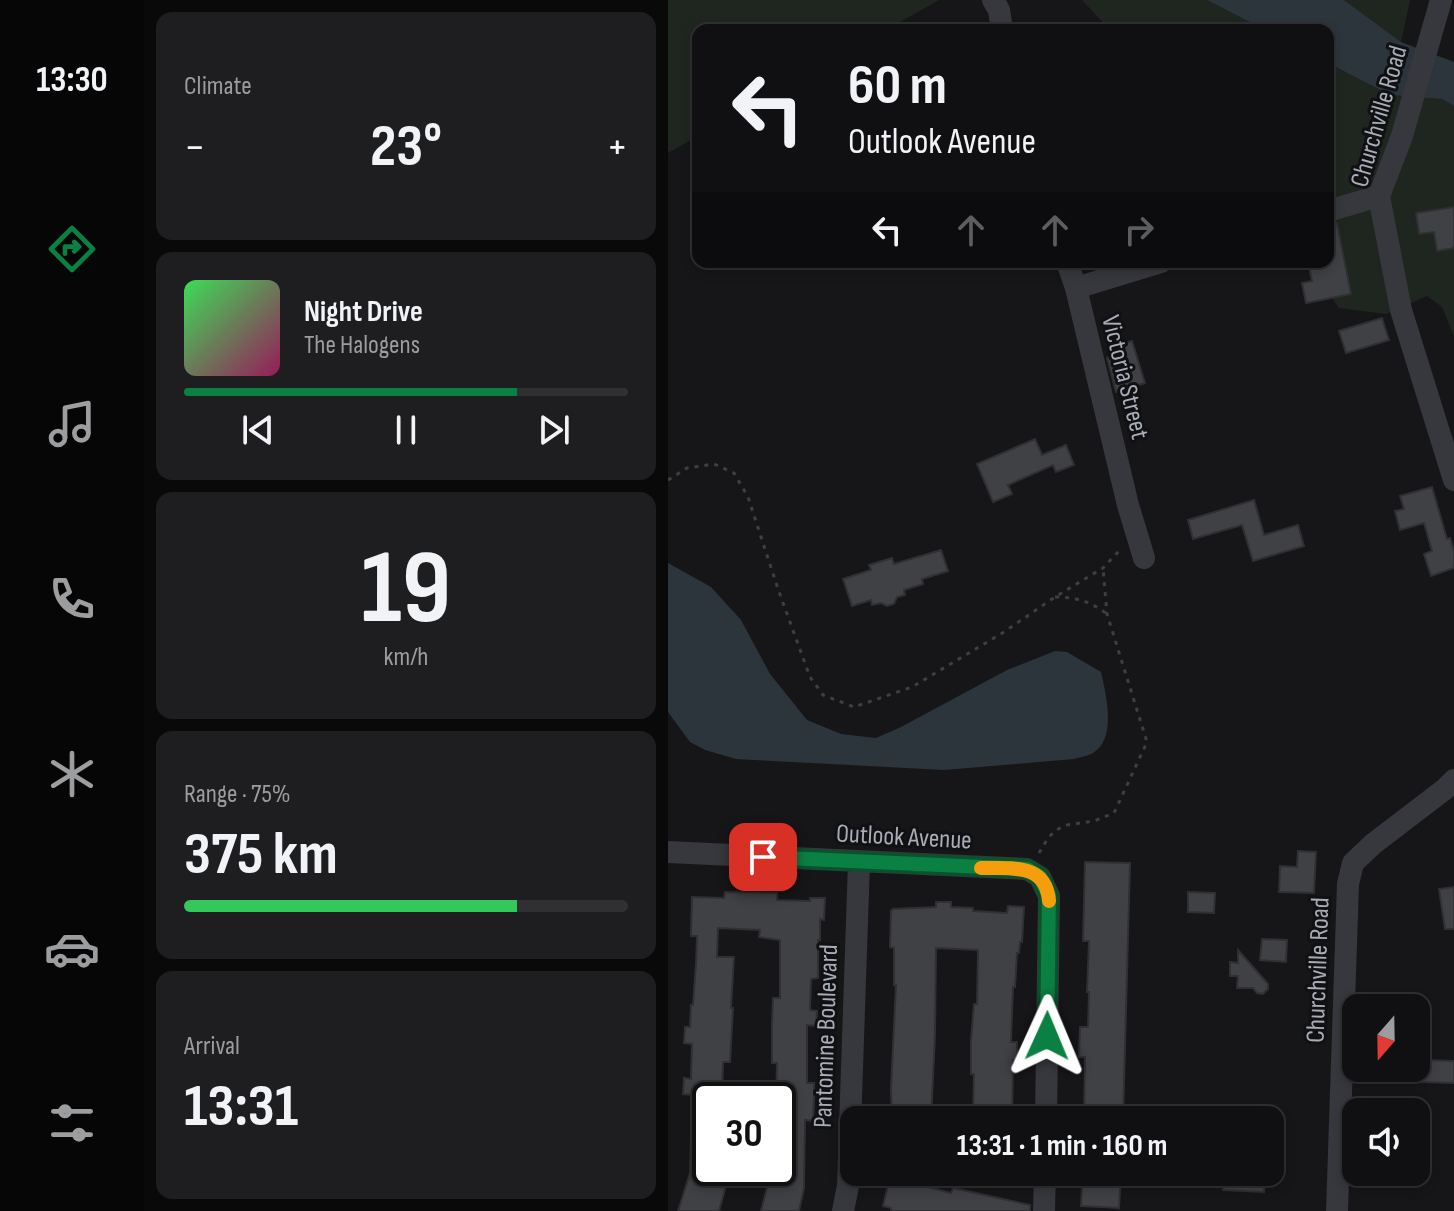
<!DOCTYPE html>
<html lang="en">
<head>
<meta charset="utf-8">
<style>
  :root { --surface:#101012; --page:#1e1e20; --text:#f1f3f6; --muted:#9c9d9f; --line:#303032; --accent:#0b8043 }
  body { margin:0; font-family:"Sofia Sans Condensed",sans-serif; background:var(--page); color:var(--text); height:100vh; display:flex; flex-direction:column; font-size:30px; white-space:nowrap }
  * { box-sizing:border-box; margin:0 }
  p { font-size:26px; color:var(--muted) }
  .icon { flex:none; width:44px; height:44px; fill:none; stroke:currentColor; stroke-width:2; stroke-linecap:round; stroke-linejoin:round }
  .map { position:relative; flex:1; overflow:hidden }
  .details { display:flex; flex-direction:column; gap:12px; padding:12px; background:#09090a; width:524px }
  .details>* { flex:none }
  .banner { position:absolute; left:24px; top:24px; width:642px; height:244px; border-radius:16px; box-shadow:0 4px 12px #0003,0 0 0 2px var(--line); background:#101012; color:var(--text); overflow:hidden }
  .needle { width:52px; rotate:200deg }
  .buttons { position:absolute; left:674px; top:994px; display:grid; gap:16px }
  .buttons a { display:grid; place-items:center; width:88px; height:88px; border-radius:16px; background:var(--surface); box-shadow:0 4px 12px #0003,0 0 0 2px var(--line); font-size:40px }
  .speed { position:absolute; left:24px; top:1082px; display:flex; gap:16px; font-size:40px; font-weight:700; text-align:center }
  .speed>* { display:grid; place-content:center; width:104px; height:104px; border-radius:50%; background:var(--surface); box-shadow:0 4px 12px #0003,0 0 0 2px var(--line); line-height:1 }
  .speed .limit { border:4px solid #111; border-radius:12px; background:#fff; color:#111 }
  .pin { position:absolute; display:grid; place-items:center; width:68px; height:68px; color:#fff; margin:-34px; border-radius:16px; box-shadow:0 4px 12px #0006 }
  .me { position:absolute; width:88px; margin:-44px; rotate:1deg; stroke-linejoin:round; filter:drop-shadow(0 0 6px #0008) }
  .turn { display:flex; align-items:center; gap:28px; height:168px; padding:0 24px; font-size:36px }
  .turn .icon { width:104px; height:104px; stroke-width:2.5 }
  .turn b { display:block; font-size:56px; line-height:68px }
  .lanes { display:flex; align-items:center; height:76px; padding:0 24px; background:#0003; justify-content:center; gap:40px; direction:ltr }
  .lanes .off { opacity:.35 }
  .big { font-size:60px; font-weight:700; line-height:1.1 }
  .details .card { flex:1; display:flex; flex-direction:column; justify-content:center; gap:12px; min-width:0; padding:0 28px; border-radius:16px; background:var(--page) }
  .details .dial { align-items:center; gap:0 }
  .dial b { font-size:104px; line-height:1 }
  .song { display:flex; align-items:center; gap:24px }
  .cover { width:96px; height:96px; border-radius:12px; background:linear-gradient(135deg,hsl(130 70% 55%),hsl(330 70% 35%)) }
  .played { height:8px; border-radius:4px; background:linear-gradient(90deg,var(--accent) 75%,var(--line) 75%) }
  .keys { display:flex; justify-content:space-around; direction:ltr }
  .heat { display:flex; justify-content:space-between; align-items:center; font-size:44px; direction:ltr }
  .charge { height:12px; border-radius:6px; background:linear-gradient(90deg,#34c759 75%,var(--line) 0) }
  .trip { position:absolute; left:172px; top:1106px; width:444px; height:80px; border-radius:16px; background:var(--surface); box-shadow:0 4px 12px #0003,0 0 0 2px var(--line); font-weight:700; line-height:80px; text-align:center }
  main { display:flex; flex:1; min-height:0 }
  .menu { display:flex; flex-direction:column; width:144px; justify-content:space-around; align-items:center; background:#060607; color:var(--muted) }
  .menu .icon { width:56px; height:56px }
  .menu .current { color:var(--accent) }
  .menu b { font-size:36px; color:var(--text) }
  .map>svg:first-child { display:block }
</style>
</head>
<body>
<main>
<nav class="menu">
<b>13:30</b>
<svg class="icon current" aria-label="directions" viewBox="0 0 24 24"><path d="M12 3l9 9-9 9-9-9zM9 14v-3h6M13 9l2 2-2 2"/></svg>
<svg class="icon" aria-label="music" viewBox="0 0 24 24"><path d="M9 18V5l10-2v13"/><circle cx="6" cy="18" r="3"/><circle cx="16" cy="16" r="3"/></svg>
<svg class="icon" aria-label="phone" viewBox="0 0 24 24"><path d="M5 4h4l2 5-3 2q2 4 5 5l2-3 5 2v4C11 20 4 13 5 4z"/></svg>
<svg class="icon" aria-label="climate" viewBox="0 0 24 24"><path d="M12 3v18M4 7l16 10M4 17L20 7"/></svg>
<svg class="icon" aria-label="car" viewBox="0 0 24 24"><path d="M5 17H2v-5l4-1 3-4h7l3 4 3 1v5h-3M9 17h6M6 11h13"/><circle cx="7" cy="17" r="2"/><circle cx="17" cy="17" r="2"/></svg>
<svg class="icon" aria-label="filters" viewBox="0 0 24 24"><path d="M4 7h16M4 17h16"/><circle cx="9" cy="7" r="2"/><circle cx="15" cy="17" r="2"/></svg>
</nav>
<section class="details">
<div class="card"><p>Climate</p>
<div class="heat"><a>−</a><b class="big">23°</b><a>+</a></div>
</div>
<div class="card">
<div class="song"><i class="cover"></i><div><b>Night Drive</b><p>The Halogens</p></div></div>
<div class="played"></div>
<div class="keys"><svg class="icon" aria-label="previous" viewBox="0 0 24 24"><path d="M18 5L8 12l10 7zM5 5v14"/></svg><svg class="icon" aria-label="pause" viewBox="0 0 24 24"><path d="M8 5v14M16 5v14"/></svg><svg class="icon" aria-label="next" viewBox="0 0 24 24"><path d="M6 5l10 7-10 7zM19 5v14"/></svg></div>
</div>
<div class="card dial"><b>19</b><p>km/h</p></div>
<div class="card"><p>Range · 75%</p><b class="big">375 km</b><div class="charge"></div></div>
<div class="card"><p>Arrival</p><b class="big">13:31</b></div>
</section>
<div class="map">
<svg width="786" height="1211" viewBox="0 0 786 1211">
  <rect width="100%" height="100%" fill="#161618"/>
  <path fill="#1e261f" d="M0 0H271L218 30H30V136L0 153Z
    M414 0H539L597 30H442Z
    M676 0H742L733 42Z
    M660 63 722 95 774 99 786 106V336L774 307 759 296 718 314 671 308 640 262H660Z"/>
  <path fill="#2c353c" d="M539 0H676L733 42 786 62V106L774 99 722 95 660 63V30H597Z
    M0 563 43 587 73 620 102 674 139 720 173 734 208 738 233 727 339 670 387 651 399 652 433 672C438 694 449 739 425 753 420 756 412 757 406 759L276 770 68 759 37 750 22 742 0 712Z"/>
  <path fill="#404145" stroke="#303034" stroke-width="2" d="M786 207V248L769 251 766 232 751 234 748 213Z
    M669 223 683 294 638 303 634 283 644 281 640 262H660V225Z
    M714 318 721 340 678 353 671 331Z
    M464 341 477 383 448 392 439 358 445 356 442 348Z
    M367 439 374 455 398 445 406 465 388 472 385 465 340 485 344 494 325 502 309 464Z
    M764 487 779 539 782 538 786 551V568L763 576 756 554 764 551 756 523 732 530 727 511 736 509 732 496Z
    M586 500 596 535 630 525 636 546 585 561 574 525 525 539 520 520Z
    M273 550 280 571 254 579 255 584 236 590 237 595 229 597 226 604 219 606 213 603 204 605 203 600 184 606 175 579 203 570 201 565 224 558 226 564Z
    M630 851 648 852 646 893 611 892 612 866 629 867Z
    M417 862 462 863 455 1120H416L417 1057H411L412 1027H420L421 992H419L421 941H415Z
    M786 887V929H777L771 889Z
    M57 892 109 893V900L142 901V898H157L156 920 152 919V940H150V978L143 979 142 1010 149 1011 148 1026 139 1025V1083H146V1098L145 1121 137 1120 136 1188 131 1211H93L104 1168H110V1100H108L109 1063H104V1025L105 998H112V940L91 937 92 930 50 928 49 957H66L63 1008H65L62 1062H55L54 1100H42V1178L59 1182 51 1211H10L22 1173 24 1095 15 1094 16 1078 23 1079 24 1044 16 1043 17 1027H22L23 1005H25L28 964 29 936H23L24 897 56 898Z
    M520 892 547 893 546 913 520 912Z
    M268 902H283V907L305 908V911L339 913 340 906 356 907 354 942H352L351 953H349L347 987H345L343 1042H349V1060H345L344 1120H305L306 1074H303V1041L306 1004H309L310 950 268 948 267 1035 263 1119 224 1120 223 1088 228 985H226V948L222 947 223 911 225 909 268 907Z
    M594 939 619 940 618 962 592 960Z
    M570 950 600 984V989L595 994 589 993 585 988H569L570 976H562V962L570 963Z
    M755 1060 786 1061V1083L754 1082Z
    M415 1172H453L451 1208 413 1206Z
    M556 1172H597L596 1192 555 1190Z
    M223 1173 250 1179 249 1184 283 1193 285 1188 362 1205V1211H223V1208L215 1206Z"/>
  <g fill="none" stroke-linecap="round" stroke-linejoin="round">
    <path stroke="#3d3f44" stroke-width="3" stroke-dasharray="4 6" stroke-linecap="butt" d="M0 480 19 468 46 464 66 473 80 497 110 589 142 677 155 695 186 707 244 687 336 632 387 597 435 568 452 550
      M387 597C408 597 422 601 439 614
      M371 853 380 838 388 830 399 825 426 821 446 813 479 742 439 614 435 568"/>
    <path stroke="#37383d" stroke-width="22" d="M325 0 331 10 334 30
      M773 0 734 136 711 196 733 310 786 480
      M660 211 711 196
      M399 262 408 288 460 505 476 558
      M408 288 493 262
      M0 852 359 869 372 877 381 896 378 1120
      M175 1211 180 1186 191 862
      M376 1211 377 1172
      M669 1211 680 884 685 863 705 844 777 789 786 780"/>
  </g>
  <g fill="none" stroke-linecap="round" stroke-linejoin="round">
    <g stroke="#07532c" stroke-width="20">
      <path id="route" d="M95 857 359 869 372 877 381 896 379 1036"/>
    </g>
    <use href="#route" stroke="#0b8043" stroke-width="14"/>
    <path stroke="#f59e0b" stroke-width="14" d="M313 868C342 869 378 862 381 901"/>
  </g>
  <g text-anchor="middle" stroke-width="6" stroke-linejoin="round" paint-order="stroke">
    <g font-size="26" fill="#a8adb8" stroke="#111113">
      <text transform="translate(710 116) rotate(-74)" y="9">Churchville Road</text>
      <text transform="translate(458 377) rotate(76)" y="9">Victoria Street</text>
      <text transform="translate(236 836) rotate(3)" y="9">Outlook Avenue</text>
      <text transform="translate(649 970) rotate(-88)" y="9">Churchville Road</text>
      <text transform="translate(157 1036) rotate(-88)" y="9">Pantomine Boulevard</text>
    </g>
  </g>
</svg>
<div class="buttons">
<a><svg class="needle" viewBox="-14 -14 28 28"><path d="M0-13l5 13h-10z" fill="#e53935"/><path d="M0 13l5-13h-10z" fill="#9c9d9f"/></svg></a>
<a><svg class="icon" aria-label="sound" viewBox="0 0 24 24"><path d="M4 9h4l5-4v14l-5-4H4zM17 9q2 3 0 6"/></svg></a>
</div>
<div class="speed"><div class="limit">30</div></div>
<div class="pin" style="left:95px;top:857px;background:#d93025"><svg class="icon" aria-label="arrive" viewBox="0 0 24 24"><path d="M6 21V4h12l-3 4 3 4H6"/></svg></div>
<svg class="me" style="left:379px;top:1036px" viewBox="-20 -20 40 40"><path d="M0-17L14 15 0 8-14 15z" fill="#0b8043" stroke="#fff" stroke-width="4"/></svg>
<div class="trip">13:31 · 1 min · 160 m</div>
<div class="banner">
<div class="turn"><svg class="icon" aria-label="left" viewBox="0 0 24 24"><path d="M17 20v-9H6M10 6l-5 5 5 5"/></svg><div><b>60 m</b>Outlook Avenue</div></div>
<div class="lanes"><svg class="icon" aria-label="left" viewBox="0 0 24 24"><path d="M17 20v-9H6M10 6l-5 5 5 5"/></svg><svg class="icon off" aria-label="ahead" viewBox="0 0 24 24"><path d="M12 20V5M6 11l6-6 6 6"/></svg><svg class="icon off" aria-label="ahead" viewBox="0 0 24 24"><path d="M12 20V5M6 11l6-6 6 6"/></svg><svg class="icon off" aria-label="right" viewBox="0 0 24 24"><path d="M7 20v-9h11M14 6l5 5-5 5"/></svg></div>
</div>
</div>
</main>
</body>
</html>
